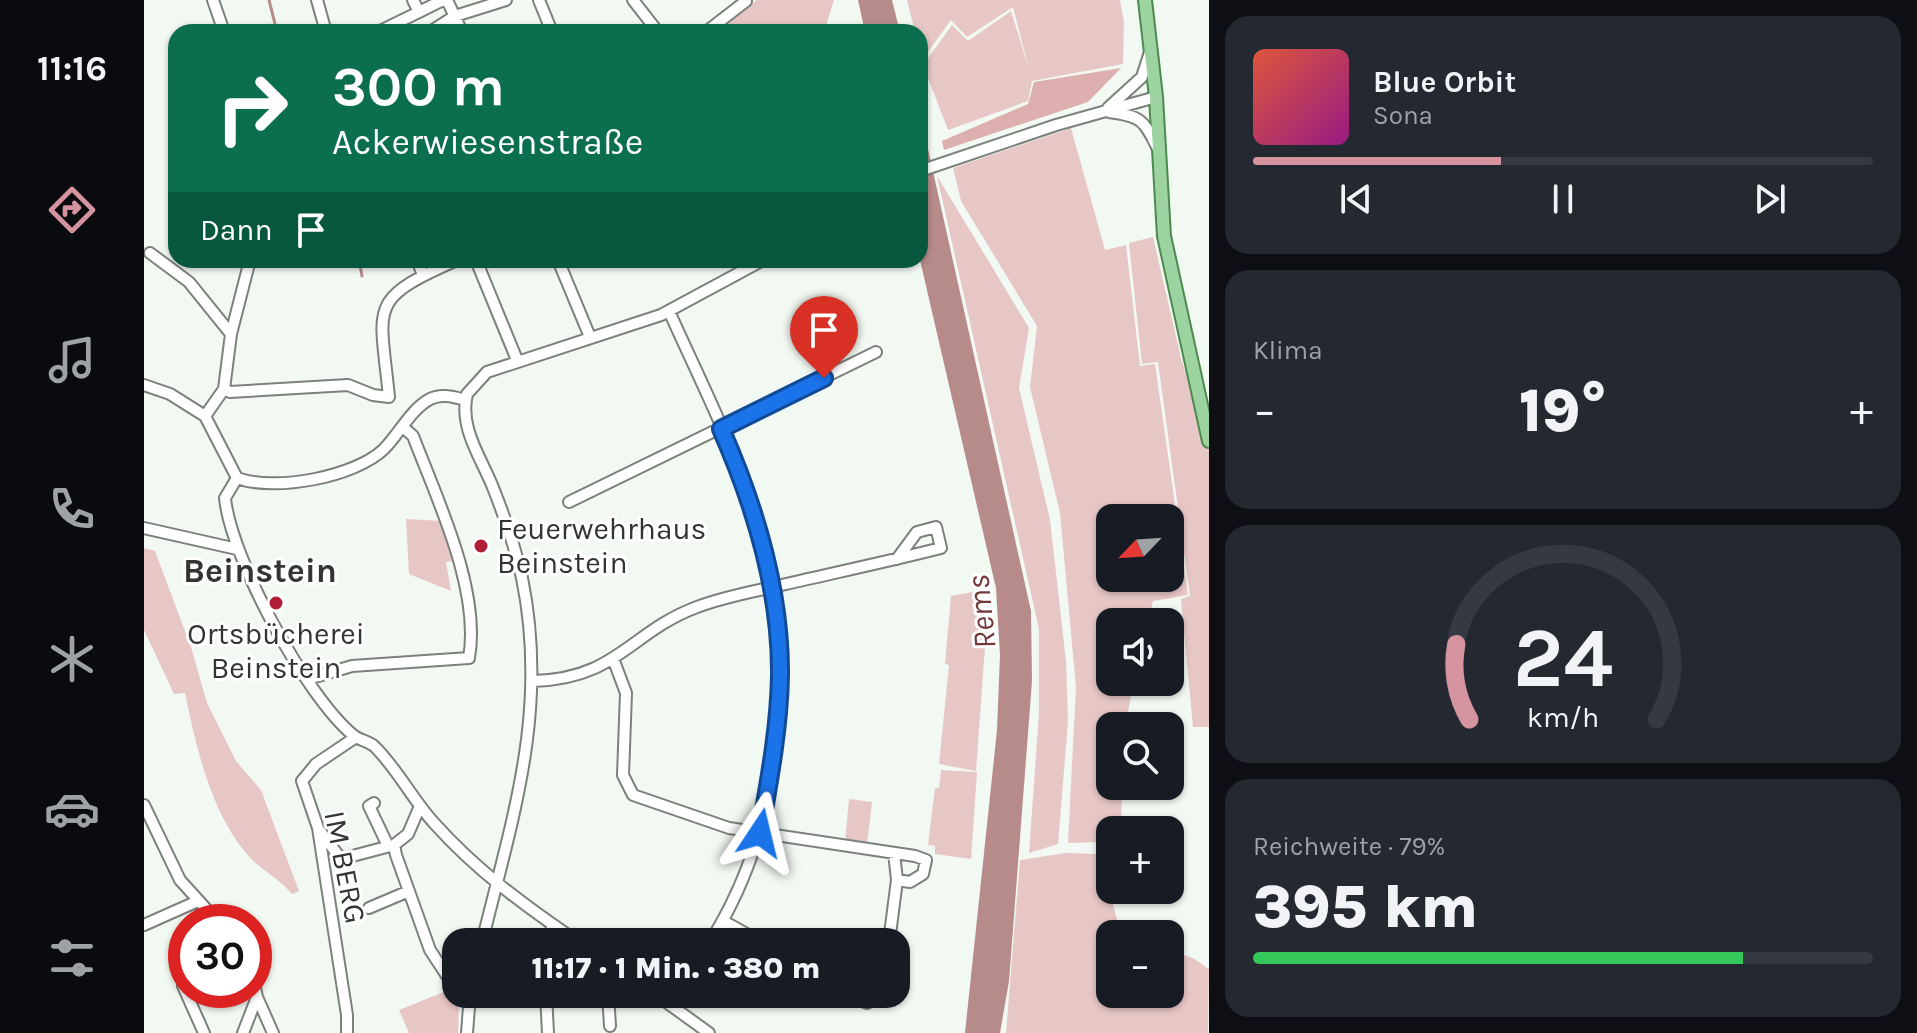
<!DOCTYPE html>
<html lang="de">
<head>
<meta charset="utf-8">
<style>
  :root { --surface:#171b24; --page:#242831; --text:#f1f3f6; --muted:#9ea1a6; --line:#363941; --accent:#d4939f }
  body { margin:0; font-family:Karla,sans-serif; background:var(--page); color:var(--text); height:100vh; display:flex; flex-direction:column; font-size:30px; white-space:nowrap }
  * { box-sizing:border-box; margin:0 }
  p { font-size:26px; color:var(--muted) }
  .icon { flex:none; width:44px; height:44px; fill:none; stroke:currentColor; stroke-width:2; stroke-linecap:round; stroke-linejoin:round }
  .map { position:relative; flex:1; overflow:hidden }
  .side { display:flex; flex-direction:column; gap:16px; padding:16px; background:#0d0f14; width:708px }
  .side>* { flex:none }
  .guide { position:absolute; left:24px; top:24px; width:760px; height:244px; border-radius:24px; box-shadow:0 2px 6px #0004; background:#0b6e4f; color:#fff; overflow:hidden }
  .needle { width:52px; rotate:245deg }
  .fabs { position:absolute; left:952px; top:504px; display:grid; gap:16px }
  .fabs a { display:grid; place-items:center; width:88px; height:88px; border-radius:16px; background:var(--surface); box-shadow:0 2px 6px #0004; font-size:40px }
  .speed { position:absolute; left:24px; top:904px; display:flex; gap:16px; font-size:40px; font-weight:700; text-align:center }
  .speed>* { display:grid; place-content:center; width:104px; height:104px; border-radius:50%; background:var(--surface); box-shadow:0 2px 6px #0004; line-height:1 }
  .speed .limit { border:12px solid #d22; background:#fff; color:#111 }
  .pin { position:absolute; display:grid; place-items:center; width:68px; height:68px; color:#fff; margin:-82px -34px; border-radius:50% 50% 50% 0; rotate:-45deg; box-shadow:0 0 8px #0007 }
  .pin .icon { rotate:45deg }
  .me { position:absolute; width:88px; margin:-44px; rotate:10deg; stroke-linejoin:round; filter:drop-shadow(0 0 6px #0008) }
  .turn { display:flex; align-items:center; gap:28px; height:168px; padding:0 32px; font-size:36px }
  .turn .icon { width:104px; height:104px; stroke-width:2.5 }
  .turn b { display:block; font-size:56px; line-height:68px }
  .then { display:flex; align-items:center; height:76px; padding:0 32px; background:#0003; gap:16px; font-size:30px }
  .big { font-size:60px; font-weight:800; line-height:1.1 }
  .side .widget { flex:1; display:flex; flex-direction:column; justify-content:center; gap:12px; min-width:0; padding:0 28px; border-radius:24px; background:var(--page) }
  .side .dial { align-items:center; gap:0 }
  .dial svg { height:208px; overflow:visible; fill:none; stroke:var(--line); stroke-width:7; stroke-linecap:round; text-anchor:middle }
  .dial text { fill:var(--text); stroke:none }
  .song { display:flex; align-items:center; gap:24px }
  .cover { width:96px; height:96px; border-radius:12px; background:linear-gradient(135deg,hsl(10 70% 55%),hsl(310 70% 35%)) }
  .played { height:8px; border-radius:4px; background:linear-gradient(90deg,var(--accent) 40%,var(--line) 40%) }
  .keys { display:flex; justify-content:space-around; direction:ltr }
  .heat { display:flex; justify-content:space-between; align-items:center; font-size:44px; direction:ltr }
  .charge { height:12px; border-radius:6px; background:linear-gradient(90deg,#34c759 79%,var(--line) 0) }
  .trip { position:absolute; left:298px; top:928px; width:468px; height:80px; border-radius:24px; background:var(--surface); box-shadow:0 2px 6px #0004; font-weight:800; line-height:80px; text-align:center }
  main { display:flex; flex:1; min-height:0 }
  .dock { display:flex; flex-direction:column; width:144px; justify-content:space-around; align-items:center; background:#090b0e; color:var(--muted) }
  .dock .icon { width:56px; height:56px }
  .dock .on { color:var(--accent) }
  .dock b { font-size:36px; color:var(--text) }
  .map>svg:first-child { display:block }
</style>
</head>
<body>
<main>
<nav class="dock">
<b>11:16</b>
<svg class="icon on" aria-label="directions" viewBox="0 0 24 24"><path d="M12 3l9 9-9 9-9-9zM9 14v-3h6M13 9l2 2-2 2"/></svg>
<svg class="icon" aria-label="music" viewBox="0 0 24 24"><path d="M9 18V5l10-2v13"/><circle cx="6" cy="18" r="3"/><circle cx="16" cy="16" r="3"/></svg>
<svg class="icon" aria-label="phone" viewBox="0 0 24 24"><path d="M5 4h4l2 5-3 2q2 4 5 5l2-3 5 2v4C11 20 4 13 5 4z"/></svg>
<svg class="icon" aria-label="climate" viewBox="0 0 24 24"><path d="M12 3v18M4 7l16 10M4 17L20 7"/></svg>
<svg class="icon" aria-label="car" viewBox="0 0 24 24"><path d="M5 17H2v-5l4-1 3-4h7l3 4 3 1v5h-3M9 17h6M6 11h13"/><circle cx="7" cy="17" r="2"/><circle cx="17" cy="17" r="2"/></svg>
<svg class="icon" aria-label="filters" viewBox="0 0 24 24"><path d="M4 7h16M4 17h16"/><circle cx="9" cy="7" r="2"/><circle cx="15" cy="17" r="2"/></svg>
</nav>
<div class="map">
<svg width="1065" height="1033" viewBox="0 0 1065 1033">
  <rect width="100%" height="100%" fill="#f2f8f2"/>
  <path fill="#e7c7c6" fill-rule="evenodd" d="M613 0H690L680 32H571Z
    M763 0H976L980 22 979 64 888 81 884 101 804 130 779 65 808 25 824 41 867 11 885 69 869 7 823 37 807 20 778 60 776 32H771Z
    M927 128 961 250 982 245 996 366 1011 364 1044 595 1009 601 1004 622H966V682H990L981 726H966V786H978L977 830H966V837L958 842 924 843 932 687 916 513 886 387 893 326 817 201 809 168ZM966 518H1026V578H966Z
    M793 176 885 328 875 388 906 520 922 661 924 721 914 844 885 853 895 713V629Z
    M1009 237 1037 358 1065 445V727H1049L1037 599 1046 596 1014 362 998 364 985 243Z
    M262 519 298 521 309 561 302 562 307 591 265 574Z
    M0 548 11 551 47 647 63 703 92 761 117 790 155 891 148 894C135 878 115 869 102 853 66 810 52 746 41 693L30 694 0 630Z
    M834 591 841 647 832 771 795 764 805 665 801 664 807 596Z
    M797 770 833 772 827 859 791 854V846L784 845 791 788H795Z
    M705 799 728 802 723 845 701 842Z
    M922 853 955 854 977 934H966V994H1026V951L1049 958 1065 969 1064 1033H862L876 860Z
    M307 989 315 1004 314 1033H265L255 1010Z"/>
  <path fill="#deafaf" d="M977 68 944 102 800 150 798 141 884 104 890 82Z"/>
  <path fill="#b88b8b" d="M714 0H748L756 32H721Z
    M776 113 887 611 888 681 865 981 856 1033H821L853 730 856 655 852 588 776 260Z"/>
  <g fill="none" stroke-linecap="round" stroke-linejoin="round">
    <path stroke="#b88b8b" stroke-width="3" d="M125 0 133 32
      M215 260 218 276"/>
    <g stroke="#7c817c" stroke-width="14">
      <path id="minor" d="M69 0 80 32
        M173 0 182 32
        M269 0 275 12 299 0
        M303 0 318 32
        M395 0 408 32
        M489 0 514 32
        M234 32 275 12
        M286 32 311 16 362 0
        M562 32 602 1
        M964 108 998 77 1006 52
        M965 112C997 116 1000 120 1014 149
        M776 171 912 125 1012 97
        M6 253 45 282 87 334
        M273 260 279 275
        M332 260 373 360
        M414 260 446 337
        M525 311C554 376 587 440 608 507 653 646 645 817 566 942
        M0 385 26 394 61 416 93 478
        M80 389 86 392 204 385 229 395 245 397C236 305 222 300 313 260
        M61 416 80 389 87 334 106 260
        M93 478 81 498C87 559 162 696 209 735 215 740 224 741 230 746 253 768 268 799 290 823 332 870 381 906 434 942
        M93 478C131 492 211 477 240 449 255 434 267 409 286 399 297 393 310 397 322 400
        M425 502 732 352
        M0 528 93 549
        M470 661 482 693 479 775 489 795 585 828 771 856 782 860 779 874 766 882 753 880 750 853
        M164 679 208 666 325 658C337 590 293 499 269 436L259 427
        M389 681C473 679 486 632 553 607 581 596 613 591 642 584 694 572 746 561 797 548L792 527 773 532 753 559
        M230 803 225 806 244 846
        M0 805 36 880 74 922
        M276 806 264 834 250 845 252 855 286 950 309 985
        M176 831 197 859 250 845
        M225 908 265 891
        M579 921 617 942
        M0 925 54 901
        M338 942C369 816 405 709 378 578 371 546 360 515 348 485 336 456 315 427 323 394L343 372 517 315 619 260
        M403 942 409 925
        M745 942 753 880
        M39 986 60 1033
        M402 994 404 1033
        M464 994 466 1026
        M511 994 565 1033
        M699 994 723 1003 734 994
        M113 997 129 1033
        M526 1004 533 994
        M99 1033 113 997 110 983
        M203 1033V1015L174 828 158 781 172 764 212 737
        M323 1033 326 994"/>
    </g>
    <g stroke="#4e8951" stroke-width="16">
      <path id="major" d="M1001 0 1012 97 1020 236 1065 441"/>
    </g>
    <use href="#minor" stroke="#fff" stroke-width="10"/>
    <use href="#major" stroke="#9dd3a0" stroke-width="12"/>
  </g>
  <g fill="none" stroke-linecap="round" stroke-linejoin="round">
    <g stroke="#114b97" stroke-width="20">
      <path id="route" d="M616 833C625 781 635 729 636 676 637 591 611 506 577 429L680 378"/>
    </g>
    <use href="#route" stroke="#1a73e8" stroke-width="14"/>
  </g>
  <g fill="#b01d34" stroke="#fff" stroke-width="3">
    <circle cx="337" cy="546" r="8"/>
    <circle cx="132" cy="603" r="8"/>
  </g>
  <g text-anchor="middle" stroke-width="6" stroke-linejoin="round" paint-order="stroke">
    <g font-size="30" fill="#333533" stroke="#fff" text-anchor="start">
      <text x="353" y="539">Feuerwehrhaus<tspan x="353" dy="34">Beinstein</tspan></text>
      <text x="132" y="644" text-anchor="middle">Ortsbücherei<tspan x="132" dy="34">Beinstein</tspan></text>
    </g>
    <g font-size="30" fill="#333533" stroke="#fff">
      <text transform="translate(201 867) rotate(79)" y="10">IM BERG</text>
    </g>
    <g font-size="32" font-style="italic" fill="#733839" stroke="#fff">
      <text transform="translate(837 612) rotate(-96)" y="11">Rems</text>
    </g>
    <g font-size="34" font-weight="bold" fill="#313631" stroke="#fff">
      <text x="116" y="582">Beinstein</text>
    </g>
  </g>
</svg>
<div class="fabs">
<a><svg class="needle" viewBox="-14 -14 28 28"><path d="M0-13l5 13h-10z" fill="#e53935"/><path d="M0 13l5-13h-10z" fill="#9ea1a6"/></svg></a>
<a><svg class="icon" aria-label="sound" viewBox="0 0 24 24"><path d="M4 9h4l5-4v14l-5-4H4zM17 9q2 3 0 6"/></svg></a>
<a><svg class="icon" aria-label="search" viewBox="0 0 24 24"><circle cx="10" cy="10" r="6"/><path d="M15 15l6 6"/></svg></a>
<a>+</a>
<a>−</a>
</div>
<div class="speed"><div class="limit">30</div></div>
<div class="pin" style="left:680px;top:378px;background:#d93025"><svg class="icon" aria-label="arrive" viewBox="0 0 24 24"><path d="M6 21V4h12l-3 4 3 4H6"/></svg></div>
<svg class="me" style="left:616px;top:833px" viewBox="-20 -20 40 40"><path d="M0-17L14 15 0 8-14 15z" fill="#1a73e8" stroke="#fff" stroke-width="4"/></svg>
<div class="trip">11:17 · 1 Min. · 380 m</div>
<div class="guide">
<div class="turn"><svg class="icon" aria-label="right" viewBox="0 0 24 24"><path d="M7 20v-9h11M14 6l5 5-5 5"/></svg><div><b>300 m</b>Ackerwiesenstraße</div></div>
<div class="then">Dann<svg class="icon" aria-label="arrive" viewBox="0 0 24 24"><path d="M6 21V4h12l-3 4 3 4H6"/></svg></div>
</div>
</div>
<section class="side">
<div class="widget">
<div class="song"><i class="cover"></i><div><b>Blue Orbit</b><p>Sona</p></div></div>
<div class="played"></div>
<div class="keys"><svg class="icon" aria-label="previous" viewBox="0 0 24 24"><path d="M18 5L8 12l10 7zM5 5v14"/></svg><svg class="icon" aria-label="pause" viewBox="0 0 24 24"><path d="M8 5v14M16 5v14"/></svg><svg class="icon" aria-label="next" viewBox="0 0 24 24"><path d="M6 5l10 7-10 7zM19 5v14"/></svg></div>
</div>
<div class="widget"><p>Klima</p>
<div class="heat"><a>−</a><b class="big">19°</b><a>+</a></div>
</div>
<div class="widget dial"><svg viewBox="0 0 100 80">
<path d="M14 69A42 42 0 1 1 86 69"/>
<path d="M14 69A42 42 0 0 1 9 40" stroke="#d4939f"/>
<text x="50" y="56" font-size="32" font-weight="700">24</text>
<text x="50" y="72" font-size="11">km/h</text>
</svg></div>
<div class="widget"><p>Reichweite · 79%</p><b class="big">395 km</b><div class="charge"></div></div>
</section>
</main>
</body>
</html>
